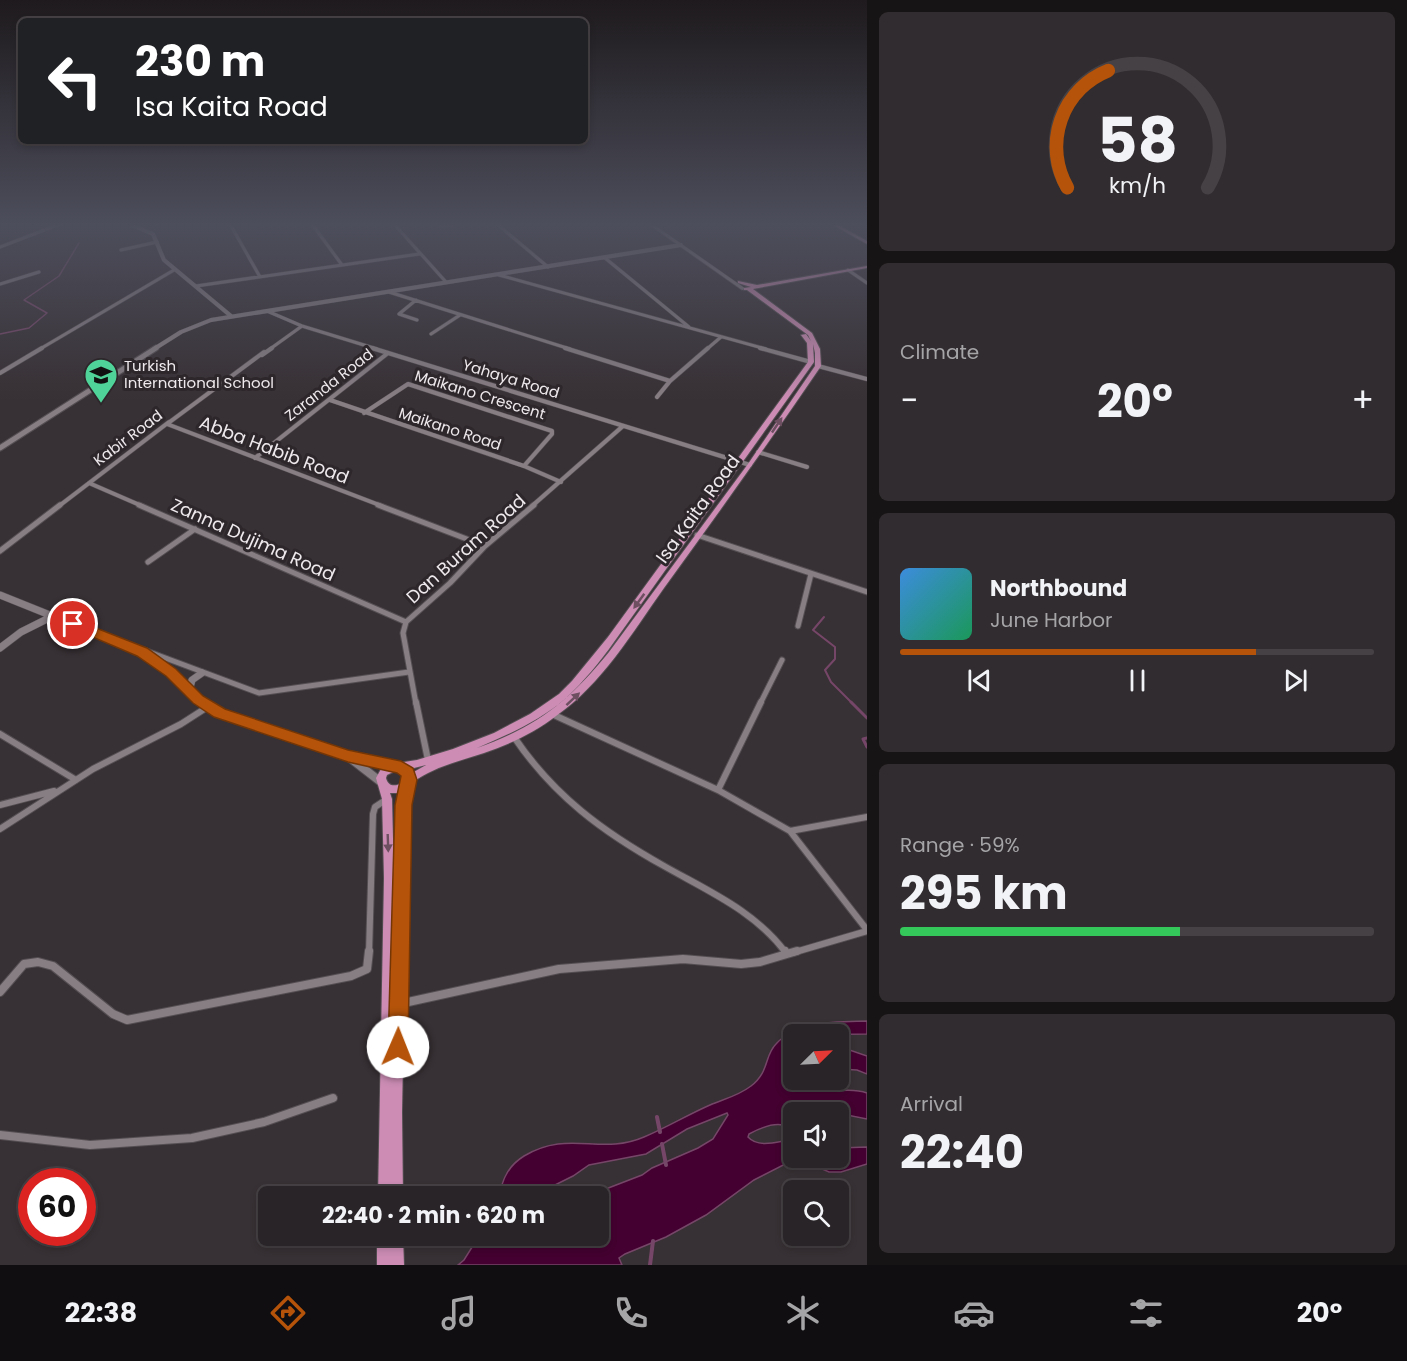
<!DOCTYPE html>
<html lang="en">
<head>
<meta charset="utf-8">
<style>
  :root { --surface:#292427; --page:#312c2f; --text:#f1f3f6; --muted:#a5a4a7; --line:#454144; --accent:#b45309 }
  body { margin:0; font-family:Poppins,sans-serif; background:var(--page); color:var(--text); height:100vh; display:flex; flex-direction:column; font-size:22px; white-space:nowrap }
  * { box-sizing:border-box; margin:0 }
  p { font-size:20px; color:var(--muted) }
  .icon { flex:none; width:33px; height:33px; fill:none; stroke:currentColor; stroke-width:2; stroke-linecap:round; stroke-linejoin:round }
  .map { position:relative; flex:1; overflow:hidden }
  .drawer { display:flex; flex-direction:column; gap:12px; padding:12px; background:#171415; width:540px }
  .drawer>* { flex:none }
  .top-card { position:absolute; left:18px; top:18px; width:570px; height:126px; border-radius:9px; box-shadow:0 3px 9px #0003,0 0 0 2px var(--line); background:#202124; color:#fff; overflow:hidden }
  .needle { width:39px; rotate:66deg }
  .controls { position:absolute; left:783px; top:1024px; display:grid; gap:12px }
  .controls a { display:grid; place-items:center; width:66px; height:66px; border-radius:9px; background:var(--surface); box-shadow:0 3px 9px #0003,0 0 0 2px var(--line); font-size:30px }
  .speed { position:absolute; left:18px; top:1168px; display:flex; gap:12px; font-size:30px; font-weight:700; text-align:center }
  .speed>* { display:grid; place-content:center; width:78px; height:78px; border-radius:50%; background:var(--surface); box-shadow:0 3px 9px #0003,0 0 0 2px var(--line); line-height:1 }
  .speed .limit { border:9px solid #d22; background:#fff; color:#111 }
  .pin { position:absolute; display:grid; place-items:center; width:51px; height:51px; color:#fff; margin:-26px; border:3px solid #fff; border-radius:50%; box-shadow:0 2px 6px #0007 }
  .me { position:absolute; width:66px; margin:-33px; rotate:1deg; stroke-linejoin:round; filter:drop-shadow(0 0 4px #0008) }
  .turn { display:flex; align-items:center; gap:21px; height:126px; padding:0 18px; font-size:27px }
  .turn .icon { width:78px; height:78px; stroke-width:2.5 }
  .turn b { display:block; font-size:42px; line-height:51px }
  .big { font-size:45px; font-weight:700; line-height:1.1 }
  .drawer .widget { flex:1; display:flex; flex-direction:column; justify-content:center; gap:9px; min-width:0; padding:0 21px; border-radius:9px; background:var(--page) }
  .drawer .dial { align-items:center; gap:0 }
  .dial svg { height:156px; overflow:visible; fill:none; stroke:var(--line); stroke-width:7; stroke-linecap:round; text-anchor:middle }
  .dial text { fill:var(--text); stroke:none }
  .song { display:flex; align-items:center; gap:18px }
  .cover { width:72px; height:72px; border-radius:9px; background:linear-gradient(135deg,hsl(210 70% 55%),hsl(150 70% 35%)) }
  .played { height:6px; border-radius:3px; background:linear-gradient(90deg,var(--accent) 75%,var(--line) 75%) }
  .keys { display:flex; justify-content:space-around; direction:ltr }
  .heat { display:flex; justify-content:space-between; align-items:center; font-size:33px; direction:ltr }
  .charge { height:9px; border-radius:4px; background:linear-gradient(90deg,#34c759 59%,var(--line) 0) }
  .trip { position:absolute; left:258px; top:1186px; width:351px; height:60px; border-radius:9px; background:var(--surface); box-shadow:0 3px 9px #0003,0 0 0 2px var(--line); font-weight:700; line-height:60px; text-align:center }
  .menu { display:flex; height:96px; justify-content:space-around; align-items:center; background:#100e10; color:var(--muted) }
  .menu .icon { width:42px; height:42px }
  .menu .selected { color:var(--accent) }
  .menu b { font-size:27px; color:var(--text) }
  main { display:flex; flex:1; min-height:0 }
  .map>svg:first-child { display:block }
</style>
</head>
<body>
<main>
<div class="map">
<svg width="867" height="1265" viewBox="0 0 867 1265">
  <rect width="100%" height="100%" fill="#373034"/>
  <path fill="#430030" stroke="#764668" stroke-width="1.5" d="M867 1021V1034L794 1035V1080H821L818 1086 820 1090C837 1093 851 1087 867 1093V1119L827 1111 794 1113 793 1131C782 1118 762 1127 749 1134L748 1137C758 1148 776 1142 789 1140L793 1134 794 1158H838L839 1148 867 1147V1164L841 1172H829L804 1161 793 1160 754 1180 706 1215 666 1237 625 1254 619 1258 622 1265H458L464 1260 479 1236H598V1197H585L642 1175 652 1168 698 1148 713 1139 728 1115 727 1113 687 1129 646 1154 589 1165 573 1176 531 1197H498C501 1190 502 1182 506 1175 510 1167 516 1161 524 1156 569 1129 600 1156 644 1137 666 1128 687 1115 710 1105 724 1099 738 1096 751 1086 770 1071 764 1056 776 1044 797 1020 839 1022 867 1021Z
    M838 1046 867 1056V1074L857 1070 839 1069Z"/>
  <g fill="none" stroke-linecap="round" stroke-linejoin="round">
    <path stroke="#764668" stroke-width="1.5" d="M0 334 29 328 47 313 24 300 59 276 79 243"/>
    <path stroke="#764668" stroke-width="2" d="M824 617 813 630 835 647V659L825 670 831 682 853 704"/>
    <path stroke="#764668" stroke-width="3" d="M851 702 867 718
      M867 738 863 739 867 747"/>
    <path stroke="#764668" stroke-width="4" d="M657 1117 660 1132
      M662 1144 666 1165
      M650 1265 653 1241"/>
    <g stroke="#544e52" stroke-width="4">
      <path id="minor-far4" d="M230 224 260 277
        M312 224 342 265
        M394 224 446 282
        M439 224 442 226 456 224
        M497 224 548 267
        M0 247 60 224
        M121 250 157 242
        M605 258 689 327
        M848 270 867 283
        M499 275 766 349
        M0 284 39 272
        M196 286 419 254
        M389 292 570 349
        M416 300 399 314 417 320
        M267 311 302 326 377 349
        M431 334 460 315
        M40 349 174 270
        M270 349 302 326
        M707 349 721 337"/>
    </g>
    <g stroke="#544e52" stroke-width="5">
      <path id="minor-far3" d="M372 348 750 465
        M565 348 670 381
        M760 348 811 362
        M264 352 167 424 382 506
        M262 355 272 348
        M818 366 867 379
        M0 373 42 348
        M657 397 670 381 708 348
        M330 400 524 466 561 482
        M364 413 408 384 552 431V434L524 466
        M758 452 807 467
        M255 458 388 353
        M89 483 142 506
        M59 506 169 422
        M532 506 623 426"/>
    </g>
    <g stroke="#544e52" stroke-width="7">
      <path id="minor-far2" d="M139 505 406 622
        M378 505 485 546
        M697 535 867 592
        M0 551 60 505
        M148 562 195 529
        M798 626 811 574
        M144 650 259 693 409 672
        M416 704 403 633 406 622 450 583 485 546 534 505
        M760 704 782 660"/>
    </g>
    <g stroke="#544e52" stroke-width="8">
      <path id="minor-far1" d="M416 702 428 760
        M554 715 718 790 790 831 867 930
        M0 734 76 780
        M514 737C554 796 603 832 664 866 708 891 755 911 786 953
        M718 790 761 702
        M0 805 54 791
        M0 829 93 769 181 724 209 706
        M790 831 867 817
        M369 953 373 814 375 807 387 799
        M792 953 867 931"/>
    </g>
    <g stroke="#544e52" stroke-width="10">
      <path id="minor" d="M785 951 786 953
        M0 992 24 964 38 962 53 966 113 1014 127 1020 351 976 367 969 369 951
        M399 1004 559 969 683 959 741 964 760 962 797 951
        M0 1135 90 1145 192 1138 264 1122 333 1098"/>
    </g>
    <g stroke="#544e52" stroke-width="4.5">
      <path id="tertiary-far3" d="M129 224 153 234 164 260 231 316
        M154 349 181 332 211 320 681 245"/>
    </g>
    <g stroke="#544e52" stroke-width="7">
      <path id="tertiary-far2" d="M0 448 156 348"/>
    </g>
    <g stroke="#544e52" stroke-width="8">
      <path id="tertiary-far1" d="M0 595 142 652 171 673 205 704
        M0 648 21 632 53 616
        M189 691 192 680 202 673"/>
    </g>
    <g stroke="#544e52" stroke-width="10">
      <path id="tertiary" d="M203 702 219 713 348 756 394 767
        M350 758 381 782"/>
    </g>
    <g stroke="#544e52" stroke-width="1">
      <path id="secondary" d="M648 224H653L746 289 742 290Z"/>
    </g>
    <g stroke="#544e52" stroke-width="2">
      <path id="primary" d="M831 224H836L867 241V244Z
        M867 266V268L753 289 812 333 820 349 821 366C770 441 717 515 664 588 632 633 602 684 556 716 534 733 510 744 484 753 459 761 434 767 413 782L408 805 402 1112 403 1197H378L384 878 382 799 376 778 381 769 391 764 417 760 453 749 494 733 530 714 559 694 572 681 608 637 808 362 807 343 801 335 806 334 811 341 808 335 747 290H744V288L751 287 738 283V281L757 285ZM813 344 815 353V366L748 464 609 652C568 702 538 726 477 748 508 735 541 720 566 698 584 681 600 662 614 642L814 362ZM426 765 412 773 410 769ZM395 771 402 772 404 776 403 782C396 787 388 787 386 778L387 775ZM390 793H401L398 805 394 971V878L392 799Z
        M377 1236H403L404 1265H377Z"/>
    </g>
    <use href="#minor-far4" stroke="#877e83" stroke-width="3"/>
    <use href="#minor-far3" stroke="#877e83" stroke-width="4"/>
    <use href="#minor-far2" stroke="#877e83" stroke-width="5"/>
    <use href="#minor-far1" stroke="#877e83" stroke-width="6"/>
    <use href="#minor" stroke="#877e83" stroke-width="8"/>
    <use href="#tertiary-far3" stroke="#877e83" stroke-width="4"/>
    <use href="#tertiary-far2" stroke="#877e83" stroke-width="5"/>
    <use href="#tertiary-far1" stroke="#877e83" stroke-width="7"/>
    <use href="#tertiary" stroke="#877e83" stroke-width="8"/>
    <use href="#secondary" fill="#877e83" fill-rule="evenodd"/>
    <use href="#primary" fill="#cc8cb4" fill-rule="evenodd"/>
  </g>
  <defs><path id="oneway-solid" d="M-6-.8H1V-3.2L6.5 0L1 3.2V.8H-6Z" transform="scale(1.5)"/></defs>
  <g fill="#6d4f61">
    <use href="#oneway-solid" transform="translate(777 425) rotate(-56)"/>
    <use href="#oneway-solid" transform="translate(639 601) rotate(126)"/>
    <use href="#oneway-solid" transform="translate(573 699) rotate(-43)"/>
    <use href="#oneway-solid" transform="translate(388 843) rotate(88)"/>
  </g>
  <linearGradient id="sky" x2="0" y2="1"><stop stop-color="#1e1a1d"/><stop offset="0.56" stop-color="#4d4e5c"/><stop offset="1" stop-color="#4d4e5c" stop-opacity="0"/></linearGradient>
  <rect width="867" height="401" fill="url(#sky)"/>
  <path fill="#b45309" stroke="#753606" stroke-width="1.5" d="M73 619 147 648 176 669 203 696 225 709 348 750 401 761 413 768 417 780 412 805 408 1047 405 1054 398 1057 391 1054 388 1047 395 805 401 776 397 773 348 762 214 717 193 703 166 676 137 656 69 627 67 624Z"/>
  <defs>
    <g id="school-pin" transform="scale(1.725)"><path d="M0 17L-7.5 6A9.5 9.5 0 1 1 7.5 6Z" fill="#50d398" stroke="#2d262a"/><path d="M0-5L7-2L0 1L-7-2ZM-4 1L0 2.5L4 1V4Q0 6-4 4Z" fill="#111"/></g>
  </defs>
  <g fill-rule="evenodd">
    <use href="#school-pin" x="101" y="375"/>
  </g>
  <g text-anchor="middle" stroke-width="6" stroke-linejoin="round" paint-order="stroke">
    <g font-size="15" fill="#eee9ec" stroke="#2d262a" text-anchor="start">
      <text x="124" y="371">Turkish<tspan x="124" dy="17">International School</tspan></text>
    </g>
    <g font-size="15" fill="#eee9ec" stroke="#2d262a">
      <text transform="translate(511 379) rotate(17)" y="5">Yahaya Road</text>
      <text transform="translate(329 385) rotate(-38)" y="5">Zaranda Road</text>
      <text transform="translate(480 395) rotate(17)" y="5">Maikano Crescent</text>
      <text transform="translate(450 429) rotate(18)" y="5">Maikano Road</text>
      <text transform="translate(128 438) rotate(-37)" y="5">Kabir Road</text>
    </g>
    <g font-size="18" fill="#eee9ec" stroke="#2d262a">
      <text transform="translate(274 450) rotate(21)" y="6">Abba Habib Road</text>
      <text transform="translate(698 509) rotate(-54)" y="6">Isa Kaita Road</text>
      <text transform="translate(253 540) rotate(24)" y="6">Zanna Dujima Road</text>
      <text transform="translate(466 549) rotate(-42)" y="6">Dan Buram Road</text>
    </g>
  </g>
</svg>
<div class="controls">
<a><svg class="needle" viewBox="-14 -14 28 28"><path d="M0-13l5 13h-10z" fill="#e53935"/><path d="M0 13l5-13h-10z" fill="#a5a4a7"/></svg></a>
<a><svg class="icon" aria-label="sound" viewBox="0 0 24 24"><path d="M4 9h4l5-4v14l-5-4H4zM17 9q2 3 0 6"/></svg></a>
<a><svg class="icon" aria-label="search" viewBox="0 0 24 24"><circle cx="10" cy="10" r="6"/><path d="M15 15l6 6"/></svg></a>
</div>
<div class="speed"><div class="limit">60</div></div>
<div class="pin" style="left:73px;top:624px;background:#d93025"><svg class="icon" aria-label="arrive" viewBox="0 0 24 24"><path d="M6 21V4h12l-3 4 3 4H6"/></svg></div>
<svg class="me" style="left:398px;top:1047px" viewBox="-20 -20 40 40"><circle r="19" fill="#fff"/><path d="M0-13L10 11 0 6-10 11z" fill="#b45309"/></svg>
<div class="trip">22:40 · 2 min · 620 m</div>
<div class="top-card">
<div class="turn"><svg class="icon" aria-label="left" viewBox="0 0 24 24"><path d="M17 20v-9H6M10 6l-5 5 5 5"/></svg><div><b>230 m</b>Isa Kaita Road</div></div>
</div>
</div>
<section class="drawer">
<div class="widget dial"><svg viewBox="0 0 100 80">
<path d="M14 69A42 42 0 1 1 86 69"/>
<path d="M14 69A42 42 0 0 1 35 9" stroke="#b45309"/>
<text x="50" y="56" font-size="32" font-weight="700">58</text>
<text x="50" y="72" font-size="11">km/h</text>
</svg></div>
<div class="widget"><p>Climate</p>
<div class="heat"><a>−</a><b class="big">20°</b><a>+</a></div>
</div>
<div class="widget">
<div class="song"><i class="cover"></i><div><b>Northbound</b><p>June Harbor</p></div></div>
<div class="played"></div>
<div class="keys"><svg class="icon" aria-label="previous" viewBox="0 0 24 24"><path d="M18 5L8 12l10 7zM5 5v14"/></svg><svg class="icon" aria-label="pause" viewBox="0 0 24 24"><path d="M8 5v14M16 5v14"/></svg><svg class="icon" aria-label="next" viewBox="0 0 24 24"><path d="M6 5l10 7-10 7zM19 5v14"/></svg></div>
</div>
<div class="widget"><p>Range · 59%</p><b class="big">295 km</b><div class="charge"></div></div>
<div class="widget"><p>Arrival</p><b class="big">22:40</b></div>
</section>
</main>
<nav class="menu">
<b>22:38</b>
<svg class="icon selected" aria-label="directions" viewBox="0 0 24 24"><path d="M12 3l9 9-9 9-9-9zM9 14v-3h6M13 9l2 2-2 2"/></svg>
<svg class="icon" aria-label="music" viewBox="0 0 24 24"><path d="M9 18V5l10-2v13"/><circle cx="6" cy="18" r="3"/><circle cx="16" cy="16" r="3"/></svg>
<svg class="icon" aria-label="phone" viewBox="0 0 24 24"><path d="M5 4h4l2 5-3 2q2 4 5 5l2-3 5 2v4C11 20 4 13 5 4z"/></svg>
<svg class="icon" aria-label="climate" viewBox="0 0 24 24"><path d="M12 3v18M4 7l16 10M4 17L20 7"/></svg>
<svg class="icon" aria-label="car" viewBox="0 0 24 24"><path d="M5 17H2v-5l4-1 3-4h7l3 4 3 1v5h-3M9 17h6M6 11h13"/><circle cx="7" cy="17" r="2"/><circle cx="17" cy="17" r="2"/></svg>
<svg class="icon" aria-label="filters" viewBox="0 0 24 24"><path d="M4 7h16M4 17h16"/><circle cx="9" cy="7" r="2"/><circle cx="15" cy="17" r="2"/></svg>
<b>20°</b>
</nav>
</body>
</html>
